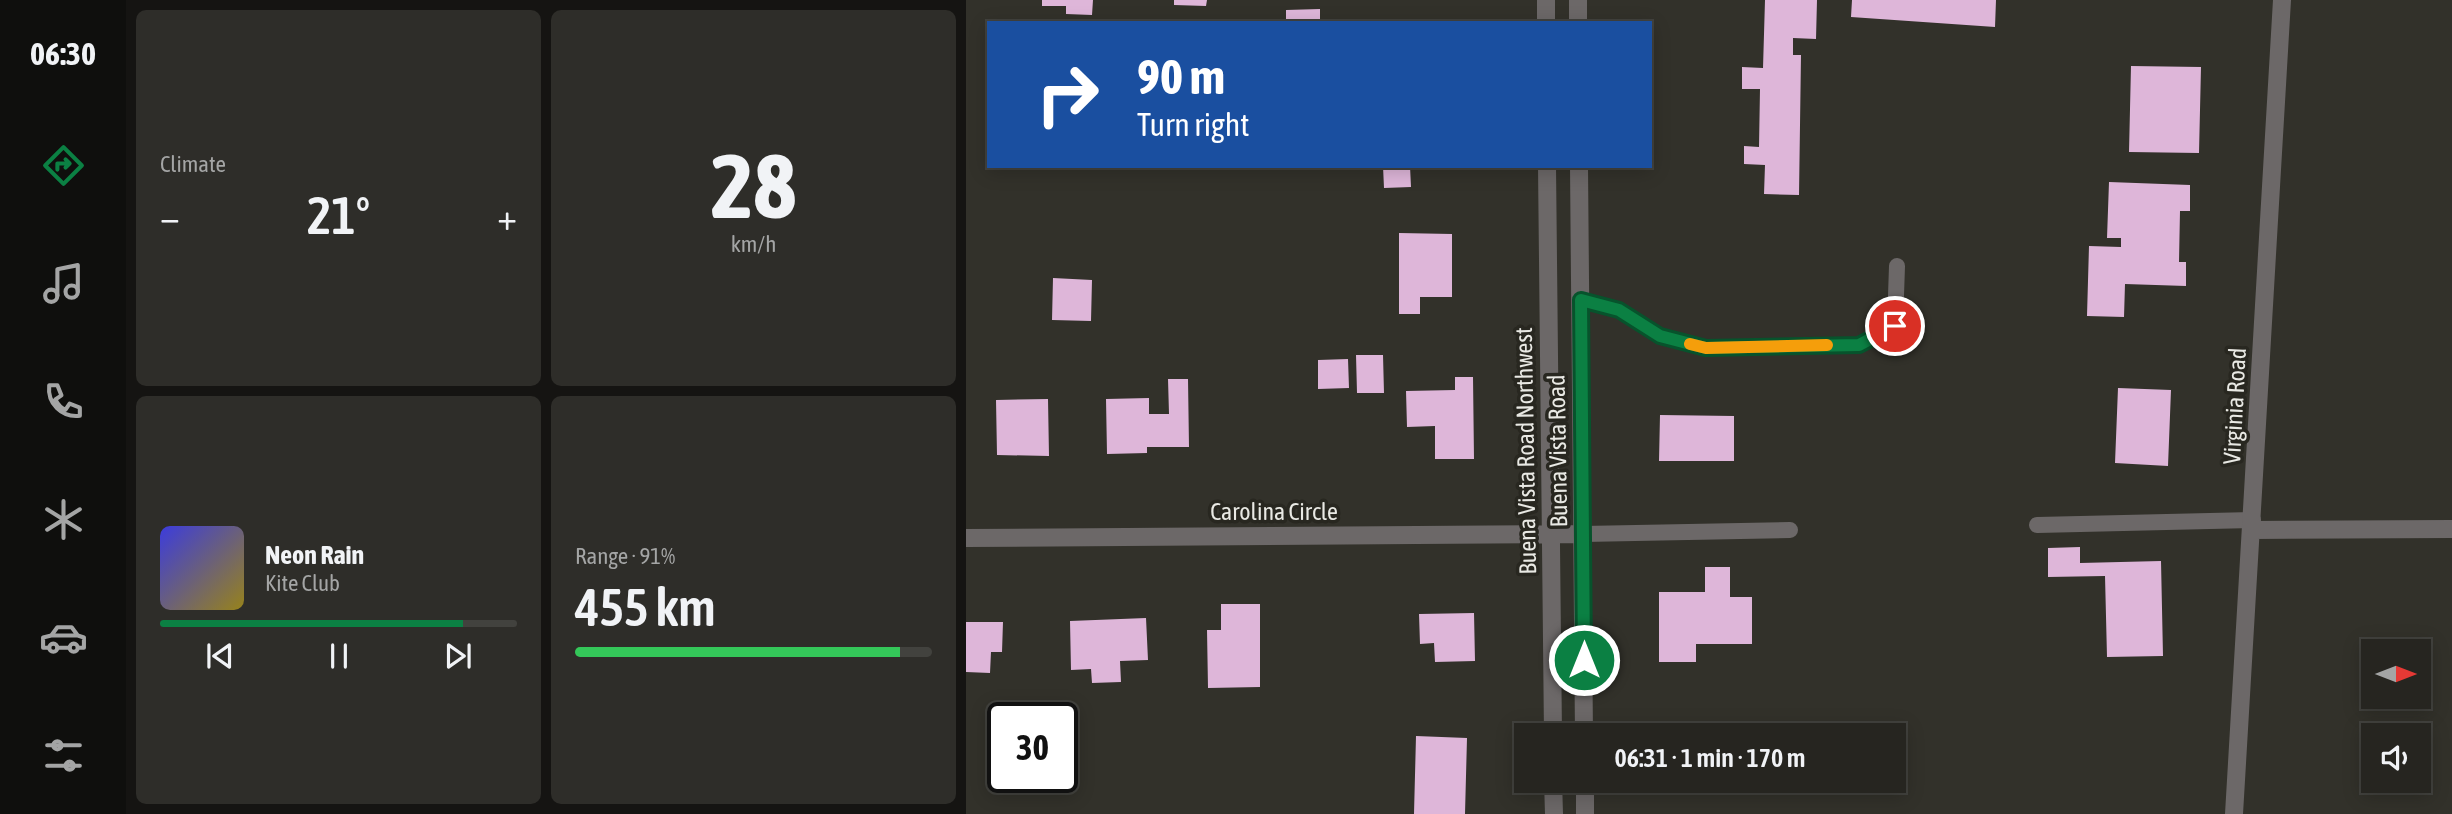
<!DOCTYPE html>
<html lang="en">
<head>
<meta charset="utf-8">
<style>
  :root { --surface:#262520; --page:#2e2d29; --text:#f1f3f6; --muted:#a4a5a5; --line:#42423e; --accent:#0b8043 }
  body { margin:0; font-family:"Asap Condensed",sans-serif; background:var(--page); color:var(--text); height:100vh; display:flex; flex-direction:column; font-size:26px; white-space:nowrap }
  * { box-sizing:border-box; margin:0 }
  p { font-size:23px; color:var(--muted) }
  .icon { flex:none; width:38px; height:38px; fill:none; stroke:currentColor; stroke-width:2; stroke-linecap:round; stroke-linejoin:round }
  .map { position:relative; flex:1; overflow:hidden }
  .sheet { display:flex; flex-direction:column; gap:10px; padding:10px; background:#151412; width:840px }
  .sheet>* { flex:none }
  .top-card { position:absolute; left:21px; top:21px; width:665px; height:147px; border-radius:0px; box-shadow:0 4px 18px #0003,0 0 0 2px var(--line); background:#1a4fa0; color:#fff; overflow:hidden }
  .needle { width:46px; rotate:90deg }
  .controls { position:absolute; left:1395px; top:639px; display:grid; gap:14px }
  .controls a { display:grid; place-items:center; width:70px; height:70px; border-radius:0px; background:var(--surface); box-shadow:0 4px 18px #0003,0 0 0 2px var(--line); font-size:35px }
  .speed { position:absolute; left:21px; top:702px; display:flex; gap:14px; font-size:35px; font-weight:700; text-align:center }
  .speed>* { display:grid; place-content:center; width:91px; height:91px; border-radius:50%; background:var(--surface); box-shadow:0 4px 18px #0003,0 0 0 2px var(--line); line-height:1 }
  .speed .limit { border:4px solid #111; border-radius:10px; background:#fff; color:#111 }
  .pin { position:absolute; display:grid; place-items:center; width:60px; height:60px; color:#fff; margin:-30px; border:4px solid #fff; border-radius:50%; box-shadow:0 2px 7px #0007 }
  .me { position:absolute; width:77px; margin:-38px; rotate:0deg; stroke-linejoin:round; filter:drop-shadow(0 0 5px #0008) }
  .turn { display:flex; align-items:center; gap:24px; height:147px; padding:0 35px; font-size:32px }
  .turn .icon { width:91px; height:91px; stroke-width:2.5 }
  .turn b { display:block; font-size:49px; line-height:60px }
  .big { font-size:52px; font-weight:600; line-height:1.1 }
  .sheet .tile { flex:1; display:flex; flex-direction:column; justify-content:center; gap:10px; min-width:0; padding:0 24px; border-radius:10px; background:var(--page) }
  .sheet .dial { align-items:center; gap:0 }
  .dial b { font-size:91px; line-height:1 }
  .song { display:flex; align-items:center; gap:21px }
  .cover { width:84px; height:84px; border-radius:10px; background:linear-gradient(135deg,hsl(240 70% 55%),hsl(50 70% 35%)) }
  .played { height:7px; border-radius:4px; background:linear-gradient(90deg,var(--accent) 85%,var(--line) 85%) }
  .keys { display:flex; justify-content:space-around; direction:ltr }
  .heat { display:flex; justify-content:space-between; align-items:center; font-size:38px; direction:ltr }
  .charge { height:10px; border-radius:5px; background:linear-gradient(90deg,#34c759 91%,var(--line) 0) }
  .sheet .tiles { flex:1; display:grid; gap:10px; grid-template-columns:repeat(2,1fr) }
  .trip { position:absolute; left:548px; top:723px; width:392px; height:70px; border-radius:0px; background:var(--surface); box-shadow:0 4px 18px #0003,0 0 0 2px var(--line); font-weight:600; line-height:70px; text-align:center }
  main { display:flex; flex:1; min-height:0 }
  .menu { display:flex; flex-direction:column; width:126px; justify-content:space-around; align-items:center; background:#0f0f0d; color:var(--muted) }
  .menu .icon { width:49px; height:49px }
  .menu .on { color:var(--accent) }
  .menu b { font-size:32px; color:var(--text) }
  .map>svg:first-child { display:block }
</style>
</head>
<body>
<main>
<nav class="menu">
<b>06:30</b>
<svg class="icon on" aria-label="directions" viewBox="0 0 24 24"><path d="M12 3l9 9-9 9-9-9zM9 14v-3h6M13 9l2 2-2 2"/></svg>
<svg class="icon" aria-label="music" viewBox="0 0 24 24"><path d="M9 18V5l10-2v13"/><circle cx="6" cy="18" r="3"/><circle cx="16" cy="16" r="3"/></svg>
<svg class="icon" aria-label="phone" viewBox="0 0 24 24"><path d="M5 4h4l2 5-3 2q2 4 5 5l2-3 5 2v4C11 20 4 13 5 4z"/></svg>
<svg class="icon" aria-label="climate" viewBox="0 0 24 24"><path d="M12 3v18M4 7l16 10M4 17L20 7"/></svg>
<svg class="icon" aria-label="car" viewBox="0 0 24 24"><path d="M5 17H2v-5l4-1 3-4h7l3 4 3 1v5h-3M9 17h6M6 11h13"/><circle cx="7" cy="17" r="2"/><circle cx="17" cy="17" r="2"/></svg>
<svg class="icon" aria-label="filters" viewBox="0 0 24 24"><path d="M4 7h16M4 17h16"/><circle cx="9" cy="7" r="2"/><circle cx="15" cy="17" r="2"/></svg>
</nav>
<section class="sheet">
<div class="tiles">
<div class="tile"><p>Climate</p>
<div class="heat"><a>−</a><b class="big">21°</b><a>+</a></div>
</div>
<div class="tile dial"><b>28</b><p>km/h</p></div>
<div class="tile">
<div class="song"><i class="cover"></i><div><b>Neon Rain</b><p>Kite Club</p></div></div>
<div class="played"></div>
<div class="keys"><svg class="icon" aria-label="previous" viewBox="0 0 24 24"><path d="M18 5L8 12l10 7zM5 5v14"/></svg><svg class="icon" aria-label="pause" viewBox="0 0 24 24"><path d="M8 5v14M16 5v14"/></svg><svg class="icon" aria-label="next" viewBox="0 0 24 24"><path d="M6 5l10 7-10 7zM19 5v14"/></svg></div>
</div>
<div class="tile"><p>Range · 91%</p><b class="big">455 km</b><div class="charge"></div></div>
</div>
</section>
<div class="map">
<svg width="1486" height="814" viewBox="0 0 1486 814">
  <rect width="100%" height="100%" fill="#32312a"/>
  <path fill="#deb6d9" d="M76 0H127L126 15 100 14V6H76Z
    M208 0H241L240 6 208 5Z
    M799 0H851L850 39 827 38V55H835L833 195 798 194 799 165 778 164V146L793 147 794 89H776V67L797 68Z
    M886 0H1030L1029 27 885 17Z
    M354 9V23H320V10Z
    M1165 66 1235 67 1233 153 1163 152Z
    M417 166H444L445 187 418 188Z
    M1143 182 1224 185V211H1214L1213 262H1220V286L1159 284 1158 317 1121 316 1123 246 1155 247V238H1141Z
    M433 233 486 234V297H454V314H433Z
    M87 278 126 280 125 321 86 320Z
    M390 355H417L418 393H391Z
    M382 359 383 388 352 389V360Z
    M489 377H507L508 459H469V426L441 427 440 391 489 390Z
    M202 379H222L223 447H181V453L141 454 140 399 183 398V414H203Z
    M1152 388 1205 390 1202 466 1149 463Z
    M82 399 83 456 31 455 30 400Z
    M694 415 768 416V461H693Z
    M1114 547V563L1195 561 1197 656 1141 657 1139 576 1082 577V548Z
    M739 567H764V597H786V644H730V662H693V592H739Z
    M255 604H294V687L242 688 241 630H255Z
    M508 613 509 661 469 662 468 643 454 644 453 614Z
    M180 618 182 660 154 661 155 682 126 683 125 669 105 670 104 621Z
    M0 622H37L36 652H25L24 673 0 672Z
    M683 724H710V732L759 731V735H683Z
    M450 736 501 738 499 814H448Z
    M685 780H807V787H685Z"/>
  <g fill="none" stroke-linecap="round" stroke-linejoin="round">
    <path stroke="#6c6868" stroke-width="16" d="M615 300 653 310 694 336 740 348 893 345 929 325 931 266
      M1071 525 1287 520
      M617 534 824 530"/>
    <path stroke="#6c6868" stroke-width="18" d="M580 0V23
      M612 0V23
      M581 166 587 735
      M613 166 618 735
      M1287 530 1486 529
      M0 538 617 534
      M587 780 588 814
      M619 780V814
      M1268 814 1316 0"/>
  </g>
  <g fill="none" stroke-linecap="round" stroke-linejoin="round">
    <g stroke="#07532c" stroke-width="18">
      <path id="route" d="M618 660 615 300 653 310 694 336 740 348 893 345 929 326"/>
    </g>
    <use href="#route" stroke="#0b8043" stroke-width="12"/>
    <path stroke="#f59e0b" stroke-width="12" d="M724 344 740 348 861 345"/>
  </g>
  <g text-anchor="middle" stroke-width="7" stroke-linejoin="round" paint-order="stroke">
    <g font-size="24" fill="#e9e9e4" stroke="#282720">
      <text transform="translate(1269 406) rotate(-87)" y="8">Virginia Road</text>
      <text transform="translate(560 451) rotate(-91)" y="8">Buena Vista Road Northwest</text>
      <text transform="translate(592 451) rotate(-91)" y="8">Buena Vista Road</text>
      <text x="308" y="520">Carolina Circle</text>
    </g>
  </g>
</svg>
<div class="controls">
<a><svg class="needle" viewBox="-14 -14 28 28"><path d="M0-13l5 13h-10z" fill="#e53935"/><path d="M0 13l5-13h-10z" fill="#a4a5a5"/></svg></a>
<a><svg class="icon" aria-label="sound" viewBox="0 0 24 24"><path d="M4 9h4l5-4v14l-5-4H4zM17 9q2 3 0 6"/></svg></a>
</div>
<div class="speed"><div class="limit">30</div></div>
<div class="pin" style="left:929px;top:326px;background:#d93025"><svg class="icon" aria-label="arrive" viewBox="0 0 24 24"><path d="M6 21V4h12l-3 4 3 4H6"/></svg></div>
<svg class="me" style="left:618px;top:660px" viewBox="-20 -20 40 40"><circle r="17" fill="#0b8043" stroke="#fff" stroke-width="3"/><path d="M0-11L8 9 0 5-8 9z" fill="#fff"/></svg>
<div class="trip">06:31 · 1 min · 170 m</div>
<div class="top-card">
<div class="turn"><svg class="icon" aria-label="right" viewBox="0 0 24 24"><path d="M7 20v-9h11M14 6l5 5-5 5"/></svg><div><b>90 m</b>Turn right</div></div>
</div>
</div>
</main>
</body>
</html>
